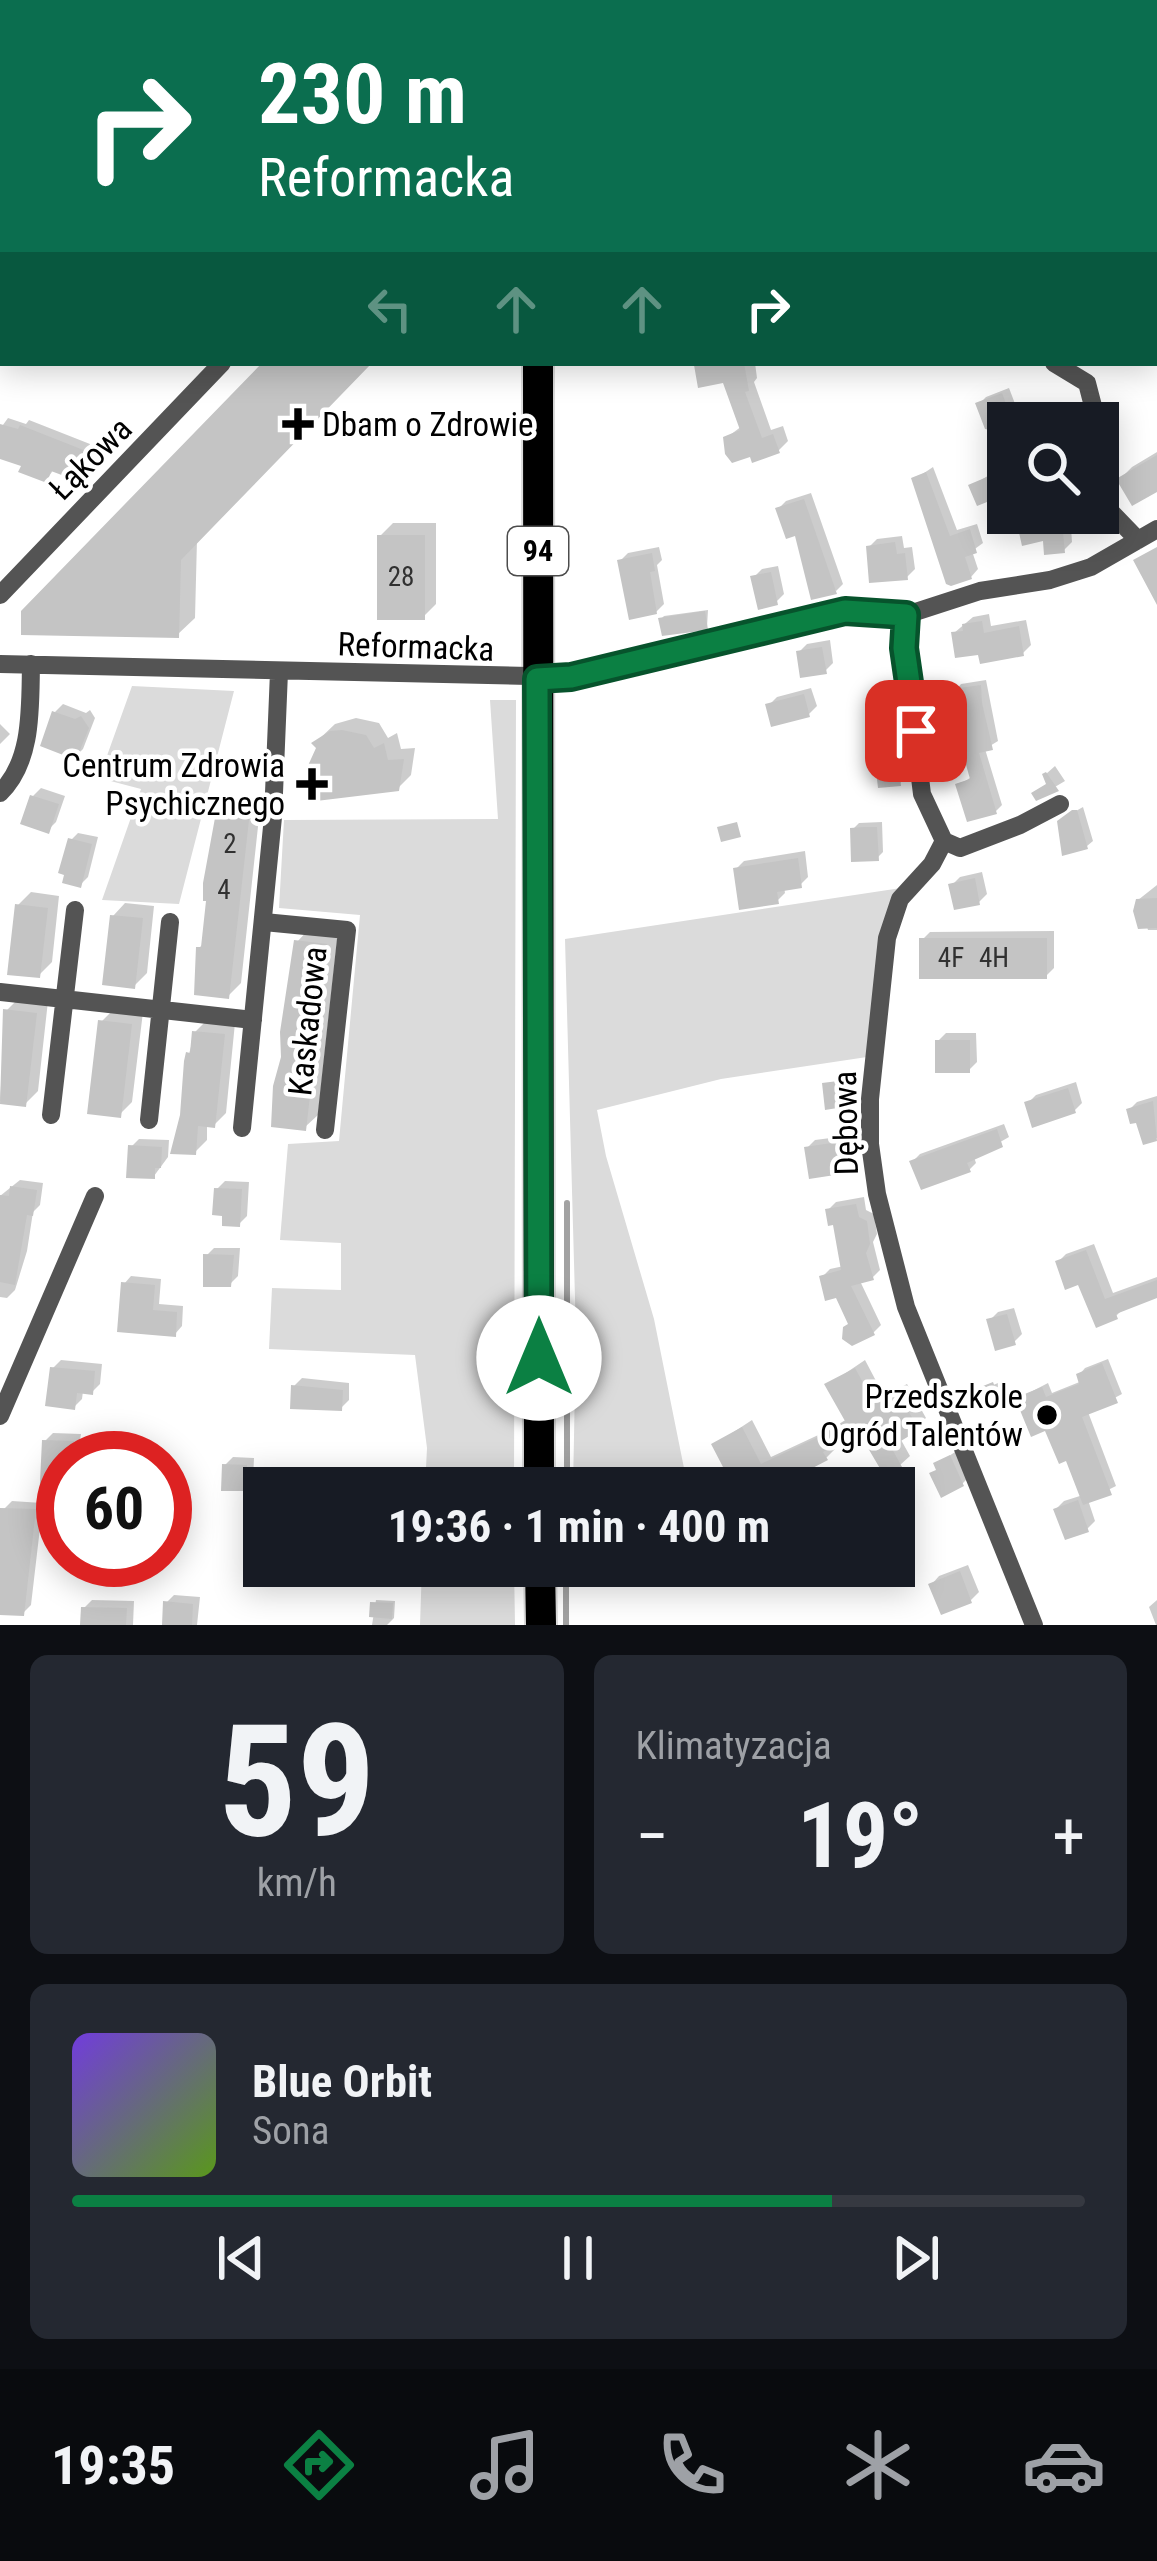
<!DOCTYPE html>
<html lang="pl">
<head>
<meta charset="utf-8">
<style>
  :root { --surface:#171b24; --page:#242831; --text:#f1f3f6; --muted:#9ea1a6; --line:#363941; --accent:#0b8043 }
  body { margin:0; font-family:"Roboto Condensed",sans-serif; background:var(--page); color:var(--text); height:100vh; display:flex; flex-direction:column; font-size:45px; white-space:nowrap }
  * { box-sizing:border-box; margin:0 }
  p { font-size:39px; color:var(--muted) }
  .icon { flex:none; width:66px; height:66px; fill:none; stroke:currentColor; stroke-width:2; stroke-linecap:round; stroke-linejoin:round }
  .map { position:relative; height:1625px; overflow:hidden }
  .details { display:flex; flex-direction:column; gap:30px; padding:30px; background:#0d0f14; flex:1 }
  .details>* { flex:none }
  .top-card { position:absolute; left:0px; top:0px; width:1158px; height:366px; box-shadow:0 6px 30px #0003; background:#0b6e4f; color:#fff; overflow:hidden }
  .buttons { position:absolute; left:987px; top:402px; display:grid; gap:24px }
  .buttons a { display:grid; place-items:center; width:132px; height:132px; border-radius:0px; background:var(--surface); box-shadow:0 6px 30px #0003; font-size:60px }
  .speed { position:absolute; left:36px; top:1431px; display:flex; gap:24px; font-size:60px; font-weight:700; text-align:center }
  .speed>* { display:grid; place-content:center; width:156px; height:156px; border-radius:50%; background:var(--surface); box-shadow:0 6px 30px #0003; line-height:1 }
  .speed .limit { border:18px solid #d22; background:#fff; color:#111 }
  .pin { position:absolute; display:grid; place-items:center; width:102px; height:102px; color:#fff; margin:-51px; border-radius:24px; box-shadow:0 6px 18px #0006 }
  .me { position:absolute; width:132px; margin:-66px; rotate:0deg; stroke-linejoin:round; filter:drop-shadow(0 0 9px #0008) }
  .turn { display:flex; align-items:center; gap:42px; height:252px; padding:0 60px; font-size:54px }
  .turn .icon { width:156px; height:156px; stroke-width:2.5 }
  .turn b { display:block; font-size:84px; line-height:102px }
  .lanes { display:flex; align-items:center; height:114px; padding:0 60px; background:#0003; justify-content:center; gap:60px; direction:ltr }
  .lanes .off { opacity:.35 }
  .big { font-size:90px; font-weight:700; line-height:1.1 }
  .details .widget { flex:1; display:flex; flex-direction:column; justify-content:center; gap:18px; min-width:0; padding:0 42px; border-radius:18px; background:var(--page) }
  .details .dial { align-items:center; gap:0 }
  .dial b { font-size:156px; line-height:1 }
  .song { display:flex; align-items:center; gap:36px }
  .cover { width:144px; height:144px; border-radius:18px; background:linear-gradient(135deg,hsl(260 70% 55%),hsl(90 70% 35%)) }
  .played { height:12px; border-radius:6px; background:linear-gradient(90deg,var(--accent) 75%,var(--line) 75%) }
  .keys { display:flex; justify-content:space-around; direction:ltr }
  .heat { display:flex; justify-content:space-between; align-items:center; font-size:66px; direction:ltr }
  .details .tiles { flex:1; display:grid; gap:30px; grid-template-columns:1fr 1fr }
  .widget:last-child { grid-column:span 2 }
  .trip { position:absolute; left:243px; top:1467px; width:672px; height:120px; border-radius:0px; background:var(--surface); box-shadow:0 6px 30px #0003; font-weight:700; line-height:120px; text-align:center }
  .tabs { display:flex; height:192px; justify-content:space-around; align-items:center; background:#090b0e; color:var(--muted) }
  .tabs .icon { width:84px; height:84px }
  .tabs .selected { color:var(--accent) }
  .tabs b { font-size:54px; color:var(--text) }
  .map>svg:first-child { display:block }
</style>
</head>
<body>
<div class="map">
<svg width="1157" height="1625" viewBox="0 0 1157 1625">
  <rect width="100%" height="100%" fill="#fff"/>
  <path fill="#dbdbdb" d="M1155 5H1157V291L1155 288Z
    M132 686 234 691 179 904 102 900 141 789 99 778Z
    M490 700H516L514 1488H425L427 1448 415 1355 269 1349 272 1288 341 1290V1243L280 1240 288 1144 339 1141 360 915 279 908 284 820 498 819Z
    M901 888 867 1057 721 1079 597 1110 606 1156 654 1319 688 1488H573L576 1334 565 939Z
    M422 1566H514L515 1625H420Z"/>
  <path fill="#0003" d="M0 0H15L3 3 0 27Z
    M365 0H399L396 3Z
    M912 0H970L968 3Z
    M266 363H369L197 540 195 618 177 635 24 632Z
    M697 363H755L757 378 754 382 771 430 783 426 788 441 778 451 726 438 742 426 725 380 701 384Z
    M1009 388 1019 414 1018 423H1008V463L997 428 979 404 986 397Z
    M8 418 26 424 29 420 90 444 81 470 74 477 54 469 47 479 25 464 0 455V429Z
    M1157 452V488L1120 479 1132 467Z
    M933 467 957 530 977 524 983 543 972 551 978 569 971 577 915 479Z
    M996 471 1003 487 995 495 971 486Z
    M811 493 843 584 836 591 779 508 786 501Z
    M1036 513H1070L1072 542 1064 550 1045 537 1021 529 1037 520Z
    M393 523H436V604L424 616 380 536Z
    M902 536 904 548 912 547 915 569 907 577 869 547 877 539Z
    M659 547 662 560 657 565 664 604 656 612 620 561 628 553Z
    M778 566 784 594 776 602 754 577 762 569Z
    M708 610 707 627 661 619 664 616Z
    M989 614 991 626 1026 620 1031 645 1023 653 981 651 954 633 973 617Z
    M830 640 833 663 825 671 799 652 807 644Z
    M986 680 998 741 985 749 1002 805 996 811 959 785 973 776 955 691 961 684Z
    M811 688 817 706 809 714 769 705 777 697Z
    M63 704 86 713 90 710 95 718 83 749 75 757 55 712Z
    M356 718 379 723 388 738 397 733 401 749 415 748 411 775 398 788 315 743 335 724Z
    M0 724 10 734 0 744Z
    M905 744 908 775 900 783 877 754 885 746Z
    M1055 766 1065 781 1038 797 1048 783 1046 774Z
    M41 788 65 796 56 822 48 830 33 796Z
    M232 796 261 799 241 983 228 996 199 948 205 942 220 809Z
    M1083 807 1093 841 1087 846 1067 816Z
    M882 822 883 852 877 858 853 829 859 823Z
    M78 833 98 837 88 877 80 885 71 840Z
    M805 851 808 877 800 885 784 887 785 893 777 901 736 869 744 861Z
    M982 872 987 894 979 902 952 885 960 877Z
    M1157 885V930H1148L1138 900Z
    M31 892 59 896 52 962 39 975 18 905Z
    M125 903 154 906 147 973 134 986 113 916Z
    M309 929 338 932 318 1115 305 1127 297 942Z
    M1054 931V968L1046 976 922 940 930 932Z
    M19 998 48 1001 38 1091 25 1104 0 1101 6 1011Z
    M114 1009 143 1012 132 1102 119 1115 101 1022Z
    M207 1020 235 1023 226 1113 214 1125 207 1124V1140L195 1152 183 1116 189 1054 195 1032Z
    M946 1033H976L977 1062 969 1070 938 1041Z
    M848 1078 849 1088 856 1087 855 1102 825 1085Z
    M1076 1082 1082 1103 1074 1111 1028 1103 1036 1095Z
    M1157 1096V1138L1145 1142 1138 1119 1129 1110 1137 1102Z
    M1004 1124 1009 1137 974 1157 976 1163 969 1170 913 1161 920 1154Z
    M846 1136 848 1150 834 1172 807 1148 815 1140Z
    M139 1139 169 1140 168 1157 154 1176 131 1147Z
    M20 1180 43 1183 40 1205 33 1212 27 1251 15 1290 7 1298 0 1297V1196Z
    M225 1181 249 1182 247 1216 239 1224 217 1189Z
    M864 1197 866 1210 874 1214 877 1234 873 1242 880 1270 872 1278 860 1281 881 1325 873 1333 851 1323 838 1294 822 1277 830 1269 844 1266 836 1221 828 1210 836 1202Z
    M1094 1244 1113 1293 1157 1277V1296L1124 1308 1116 1316 1058 1262 1066 1254Z
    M214 1248H240L238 1276 230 1284 206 1256Z
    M131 1276 161 1279 159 1304 183 1306 182 1326 175 1334 124 1284Z
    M1014 1308 1022 1334 1014 1342 990 1320 998 1312Z
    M1108 1359 1122 1394 1088 1412 1116 1486 1088 1500 1095 1521 1087 1529 1056 1509 1064 1501 1083 1495 1068 1457 1019 1398 1048 1383 1052 1393 1082 1381 1079 1375 1085 1368Z
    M61 1360 102 1364 100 1384 92 1392 83 1391 82 1399 74 1407 53 1368Z
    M865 1360 884 1396 907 1384 926 1418 900 1438 910 1456 900 1465 859 1427 832 1443 835 1449 826 1458 773 1488H743L714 1445 752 1420 771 1457 829 1430 847 1419 828 1385Z
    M302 1378 349 1383V1400L341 1408 294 1386Z
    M1003 1381 1007 1390 999 1398 966 1395 971 1389V1394Z
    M53 1433 81 1434 77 1458H63L60 1520 52 1528H40L31 1605 23 1613 0 1612 4 1509 12 1501 42 1503 45 1441Z
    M958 1450 970 1476 962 1484 937 1464Z
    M233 1457 254 1458 253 1480 245 1488 225 1465Z
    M66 1560H93L84 1570 66 1569Z
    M968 1565 979 1592 971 1600 932 1584 939 1576Z
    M174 1595 200 1597 197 1625H165L166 1603Z
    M92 1600 134 1601 133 1625H83L84 1608Z
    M376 1600 395 1601 394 1618 387 1625H372Z
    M1157 1600V1625H1156L1149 1607Z"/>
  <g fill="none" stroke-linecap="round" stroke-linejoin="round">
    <path stroke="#a2a2a2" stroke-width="6" d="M567 1203V1488
      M566 1625V1566"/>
  </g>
  <path fill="#c4c4c4" d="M262 363H372L181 560 179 638 21 635V611Z
    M707 363H744L749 391 745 392 762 438 773 434 780 453 752 463 750 457 732 463 725 454 723 437 740 430 723 383 698 388 694 365Z
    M1002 393 1013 423H1008V461H1004L995 431 985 429 975 403Z
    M0 424 18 429 20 425 86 451 75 480 51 471 47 483 18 472 21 466 0 459Z
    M1157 455V492L1132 506 1116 479Z
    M926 472 950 536 970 529 977 553 965 557 972 579 951 586 946 584 911 478Z
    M987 477 997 498 977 506 968 485Z
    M804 499 837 594 811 600 795 536 786 539 775 508Z
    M1033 513H1061L1065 553 1044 555 1043 541 1022 546 1018 528 1035 525Z
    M377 535H425V620H377Z
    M895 542 897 554 905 553 908 580 869 583 866 546Z
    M1157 547V605L1133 560Z
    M652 553 655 571 650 572 657 614 629 620 617 560Z
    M771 572 778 605 758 610 750 576Z
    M705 611 708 630 662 636 658 618Z
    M982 621 984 633 1019 626 1024 656 980 664 978 655 955 658 951 632 963 631 962 624Z
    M822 647 827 674 800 678 796 651Z
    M981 685 982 703 993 750 979 753 997 814 967 822 955 784 970 779 956 729 952 689Z
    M804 694 810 717 771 727 765 704Z
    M52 711 75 719 81 716 89 728 76 760 40 746Z
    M342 730 366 735 374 748 384 743 388 760 404 759 399 791 308 802 306 770 316 748 311 743 330 731Z
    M897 750 901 786 878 788 874 753Z
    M1046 772 1059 791 1036 801 1031 793 1046 784 1042 774Z
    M30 795 59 804 49 834 20 824Z
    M217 807 250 811 229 999 194 995 196 947H201L206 901H203V883Z
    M1072 810H1077L1088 849 1062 856 1057 821Z
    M737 822 741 837 721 842 717 827Z
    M865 827H877L879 861 851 862 850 828Z
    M68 838 92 844 81 888 62 883 64 875 58 873Z
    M798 858 802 888 777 892 779 904 739 910 733 868Z
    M975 878 980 905 954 910 948 884Z
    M1157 898V928L1138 929 1133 911 1136 899Z
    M15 904 48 908 40 978 7 975Z
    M110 915 143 918 135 989 102 985Z
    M919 938H1047V979H919Z
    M294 940 327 944 306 1131 271 1127 273 1086 281 1057 280 1032Z
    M3 1009 37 1013 26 1107 0 1104Z
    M98 1020 132 1024 121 1118 87 1114Z
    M192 1031 225 1034 215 1128 198 1126 196 1155 170 1154 180 1115 184 1061 186 1052 190 1053Z
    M935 1040H970V1073H935Z
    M846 1080 847 1089 854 1088 856 1105 825 1110 822 1083Z
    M1068 1088 1076 1113 1032 1128 1024 1102Z
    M1153 1101 1157 1141 1143 1145 1136 1123 1130 1124 1126 1109Z
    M997 1129 1003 1147 967 1163 971 1172 921 1190 909 1161Z
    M839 1142 841 1161 834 1162 835 1175 809 1179 804 1147Z
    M128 1145 162 1147 161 1168H155V1179L126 1178Z
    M10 1186 37 1190 33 1216 27 1215 15 1285 0 1282V1195L9 1196Z
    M214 1188 242 1189 240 1227 222 1226V1216L212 1215Z
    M856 1204 859 1217 867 1221 870 1244 866 1253 874 1280 851 1286 875 1335 852 1346 842 1339 843 1327 848 1324 836 1298 825 1301 819 1276 841 1270 833 1225 828 1226 825 1209Z
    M1086 1250 1105 1299 1157 1280V1298L1116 1314 1118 1319 1096 1328 1078 1285 1065 1290 1055 1261Z
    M203 1254 234 1255 231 1287H203Z
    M121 1282 155 1285 153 1310 177 1312 176 1337 117 1332Z
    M1007 1314 1016 1345 995 1351 986 1319Z
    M1102 1363 1118 1403 1082 1417 1112 1495 1083 1505 1066 1461 1059 1464 1045 1431 1031 1437 1015 1398 1042 1387 1046 1397 1063 1390 1079 1384 1076 1374Z
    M50 1367 95 1371 93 1395 77 1393 75 1410 45 1406Z
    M855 1368 874 1403 897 1391 919 1430 891 1447 902 1467 885 1477 858 1431 823 1452 828 1460 774 1488H734L711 1444 742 1427 761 1464 816 1438 845 1421 824 1384Z
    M993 1382 1000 1401 968 1409 963 1394Z
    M291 1385 343 1390 342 1411 290 1409Z
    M42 1440 74 1441V1458H63V1487H55L53 1525 38 1524Z
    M950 1455 964 1486 941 1498 929 1473 936 1470 933 1463Z
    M222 1464 247 1465V1491H221Z
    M1078 1500 1089 1532 1065 1540 1053 1509Z
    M0 1508 36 1509 24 1616 0 1615Z
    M960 1571 972 1603 941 1615 928 1584Z
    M163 1601 193 1604 192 1625H162Z
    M370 1602 393 1603 392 1619 369 1617Z
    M81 1607 127 1608 126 1625H80Z"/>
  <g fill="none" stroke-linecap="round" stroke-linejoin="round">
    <g stroke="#dbdbdb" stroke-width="34">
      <path id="primary" d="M537 0V3
        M538 363 539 1488
        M540 1566 541 1625"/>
    </g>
    <path stroke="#545454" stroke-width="18" d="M487 3 488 0
      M1054 363 1087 383 1094 410 1092 423
      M1098 490 1109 510 1138 540
      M0 595 222 363
      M906 615 904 648 922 794 944 841 932 864 900 899 887 938 870 1099V1144L877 1194 906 1307 1034 1625
      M0 664 571 677 845 611 906 615 980 591 1050 580 1091 567 1157 529
      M0 793C33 761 30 707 31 664
      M944 841 960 848 1020 825 1060 804
      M264 922 347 930 325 1130
      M0 992 253 1020
      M51 1115 75 910
      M149 1120 170 922
      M242 1128 273 817 279 672
      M0 1416 95 1196"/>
    <use href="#primary" stroke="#000" stroke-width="30"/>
  </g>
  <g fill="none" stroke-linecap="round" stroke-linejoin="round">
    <g stroke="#07532c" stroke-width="30">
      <path id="route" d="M539 1358 537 679 571 677 845 611 906 615 904 648 916 731"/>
    </g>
    <use href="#route" stroke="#0b8043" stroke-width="21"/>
  </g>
  <g fill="#000" stroke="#fff" stroke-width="4.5">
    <path d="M292 406h12v12h12v12h-12v12h-12v-12h-12v-12h12z"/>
    <path d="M306 766h12v12h12v12h-12v12h-12v-12h-12v-12h12z"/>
    <circle cx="1047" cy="1415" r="12"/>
  </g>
  <g text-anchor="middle" stroke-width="9" stroke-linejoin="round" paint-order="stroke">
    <g font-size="27" fill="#313131">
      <text x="401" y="586">28</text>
      <text x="230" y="853">2</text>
      <text x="224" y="899">4</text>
      <text x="951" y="967">4F</text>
      <text x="994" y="967">4H</text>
    </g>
    <rect fill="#fff" stroke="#4c4c4c" stroke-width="3" x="508" y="527" width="60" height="48" rx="9"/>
    <g font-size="30" font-weight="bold" fill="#000">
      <text x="538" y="561">94</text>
    </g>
    <g font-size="33" fill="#000" stroke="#fff" text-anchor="end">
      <text x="322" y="436" text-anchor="start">Dbam o Zdrowie</text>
      <text x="285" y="777">Centrum Zdrowia<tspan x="285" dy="38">Psychicznego</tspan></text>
      <text x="1023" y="1408">Przedszkole<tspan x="1023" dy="38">Ogród Talentów</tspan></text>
    </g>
    <g font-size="33" fill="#000" stroke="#fff">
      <text transform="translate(90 458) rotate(-45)" y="12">Łąkowa</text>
      <text transform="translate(416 646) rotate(2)" y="12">Reformacka</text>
      <text transform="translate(307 1021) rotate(-84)" y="12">Kaskadowa</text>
      <text transform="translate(845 1123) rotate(-91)" y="12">Dębowa</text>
    </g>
  </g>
</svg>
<div class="buttons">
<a><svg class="icon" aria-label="search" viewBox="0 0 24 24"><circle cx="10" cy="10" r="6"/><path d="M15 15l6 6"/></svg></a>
</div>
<div class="speed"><div class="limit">60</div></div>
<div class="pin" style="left:916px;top:731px;background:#d93025"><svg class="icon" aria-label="arrive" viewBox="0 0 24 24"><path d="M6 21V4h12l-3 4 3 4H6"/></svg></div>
<svg class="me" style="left:539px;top:1358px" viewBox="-20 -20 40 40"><circle r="19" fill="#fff"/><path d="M0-13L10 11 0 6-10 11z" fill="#0b8043"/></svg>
<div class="trip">19:36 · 1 min · 400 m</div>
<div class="top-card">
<div class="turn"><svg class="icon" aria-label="right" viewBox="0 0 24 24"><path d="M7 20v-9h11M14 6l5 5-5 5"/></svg><div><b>230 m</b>Reformacka</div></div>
<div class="lanes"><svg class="icon off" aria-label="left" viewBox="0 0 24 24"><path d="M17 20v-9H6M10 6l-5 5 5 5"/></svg><svg class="icon off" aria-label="ahead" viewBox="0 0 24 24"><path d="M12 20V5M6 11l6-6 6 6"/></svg><svg class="icon off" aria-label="ahead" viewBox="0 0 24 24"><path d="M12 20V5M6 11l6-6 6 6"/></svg><svg class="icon" aria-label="right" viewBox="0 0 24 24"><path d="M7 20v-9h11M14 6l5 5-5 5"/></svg></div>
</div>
</div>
<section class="details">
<div class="tiles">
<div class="widget dial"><b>59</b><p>km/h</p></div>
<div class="widget"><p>Klimatyzacja</p>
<div class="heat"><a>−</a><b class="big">19°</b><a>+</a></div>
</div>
<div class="widget">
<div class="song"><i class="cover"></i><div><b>Blue Orbit</b><p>Sona</p></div></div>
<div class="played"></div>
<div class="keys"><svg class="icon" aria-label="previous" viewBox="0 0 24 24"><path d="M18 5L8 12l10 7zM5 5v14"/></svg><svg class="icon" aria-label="pause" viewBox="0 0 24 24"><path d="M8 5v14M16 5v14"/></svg><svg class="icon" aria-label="next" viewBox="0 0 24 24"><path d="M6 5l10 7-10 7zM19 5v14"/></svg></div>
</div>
</div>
</section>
<nav class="tabs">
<b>19:35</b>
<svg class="icon selected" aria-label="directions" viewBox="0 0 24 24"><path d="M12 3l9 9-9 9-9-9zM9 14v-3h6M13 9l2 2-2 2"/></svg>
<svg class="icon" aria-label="music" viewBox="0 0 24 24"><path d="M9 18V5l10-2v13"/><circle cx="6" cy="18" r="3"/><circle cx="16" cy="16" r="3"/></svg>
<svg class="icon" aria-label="phone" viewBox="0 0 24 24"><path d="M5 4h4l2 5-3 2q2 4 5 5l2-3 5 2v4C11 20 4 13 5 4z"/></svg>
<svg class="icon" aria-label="climate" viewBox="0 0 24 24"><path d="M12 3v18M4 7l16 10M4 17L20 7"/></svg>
<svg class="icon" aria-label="car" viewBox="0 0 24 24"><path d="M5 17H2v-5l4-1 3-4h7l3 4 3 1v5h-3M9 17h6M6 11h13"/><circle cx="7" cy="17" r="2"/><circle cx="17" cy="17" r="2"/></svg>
</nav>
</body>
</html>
